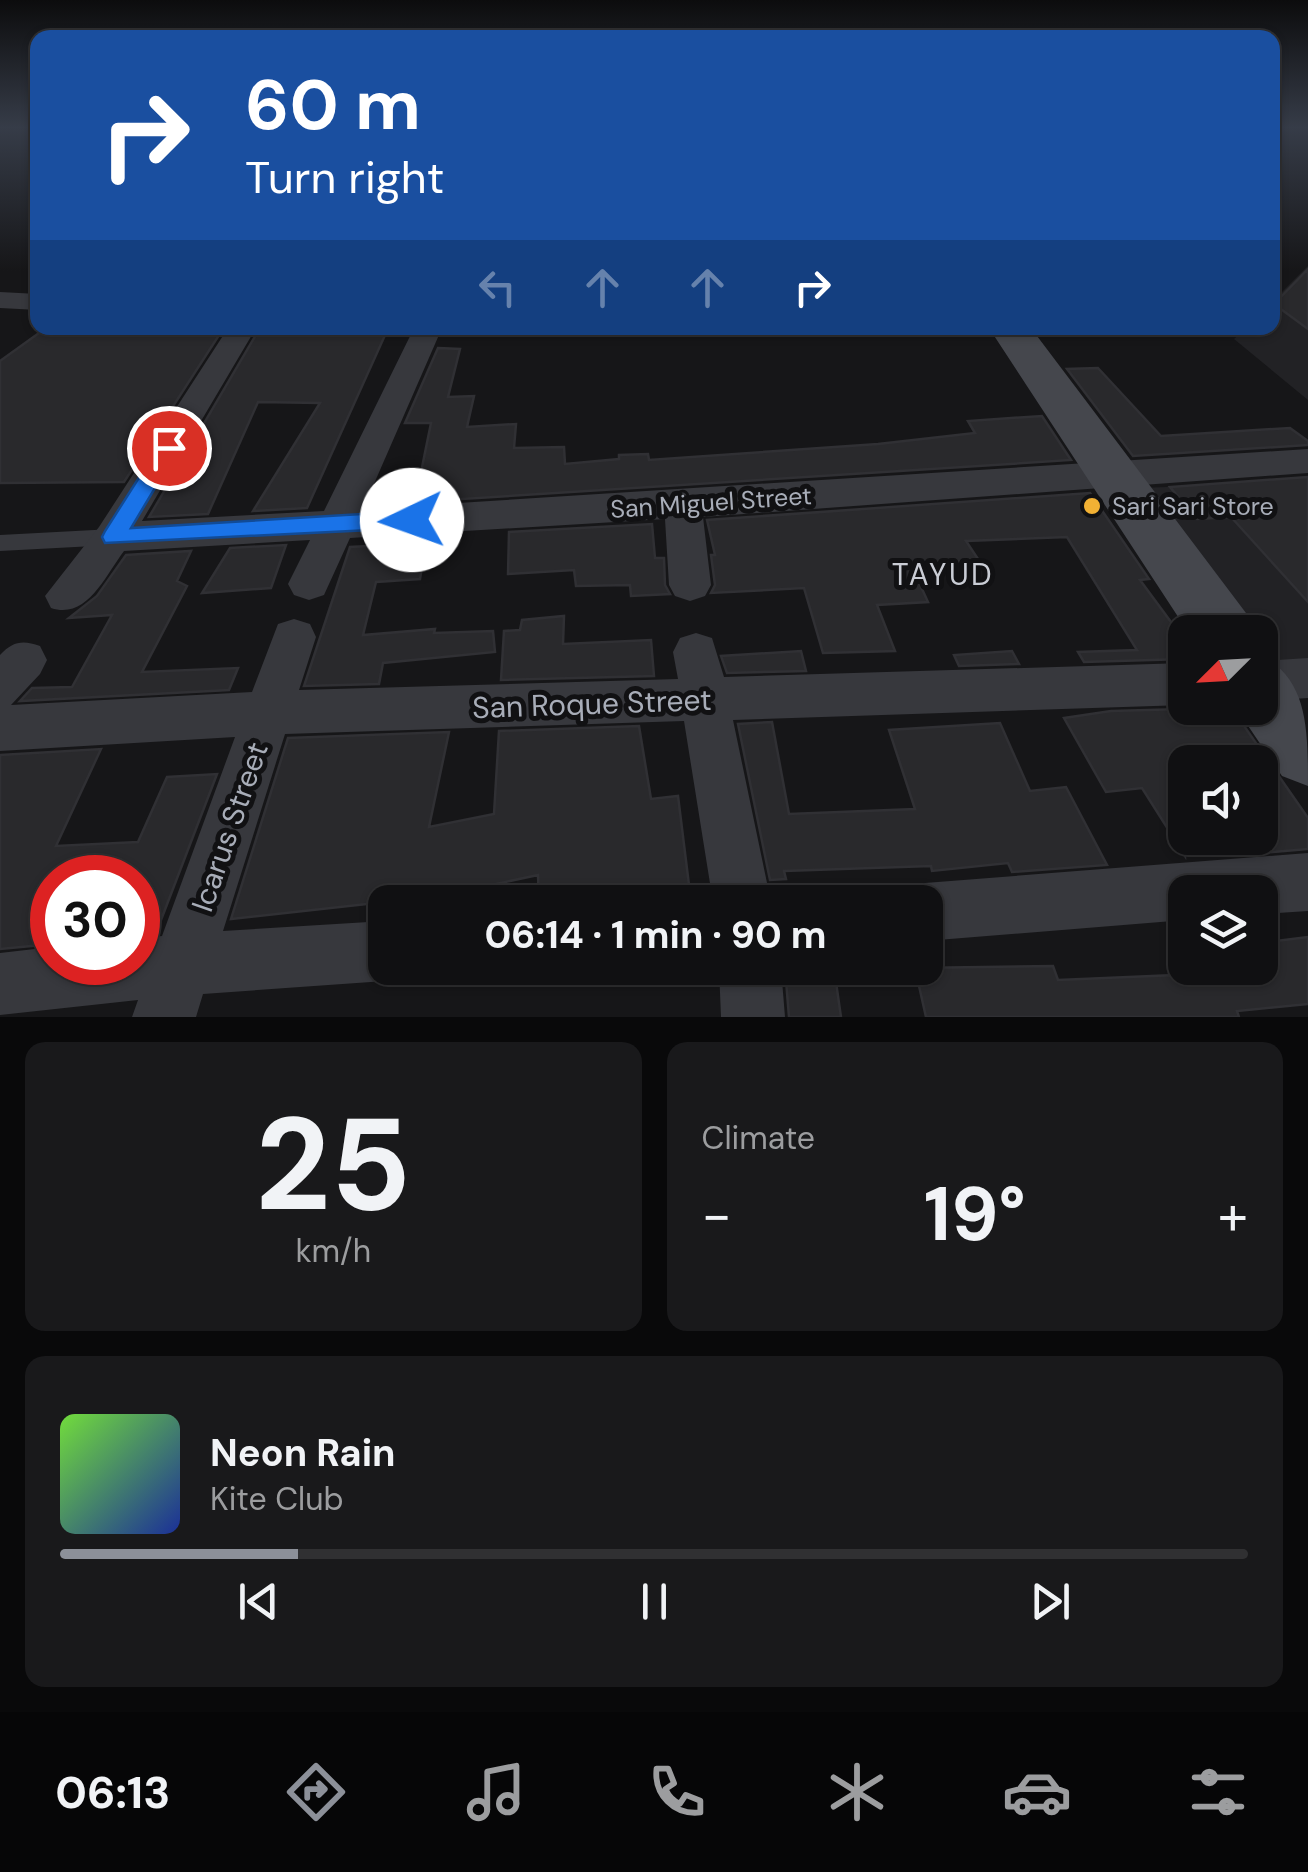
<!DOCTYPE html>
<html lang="en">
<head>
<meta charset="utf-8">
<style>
  :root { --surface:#101012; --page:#19191b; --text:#f1f3f6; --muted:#9c9d9f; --line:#303032; --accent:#8c9099 }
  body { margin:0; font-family:"DM Sans",sans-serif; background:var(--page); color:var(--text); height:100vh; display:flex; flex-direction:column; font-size:38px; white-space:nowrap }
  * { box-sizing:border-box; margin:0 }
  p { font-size:32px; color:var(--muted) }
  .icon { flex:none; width:55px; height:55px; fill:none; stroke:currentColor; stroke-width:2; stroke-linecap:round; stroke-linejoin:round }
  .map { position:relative; height:1017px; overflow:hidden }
  .drawer { display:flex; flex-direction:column; gap:25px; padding:25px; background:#09090a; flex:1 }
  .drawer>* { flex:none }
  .hud { position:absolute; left:30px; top:30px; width:1250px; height:305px; border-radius:20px; box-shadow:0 2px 8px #0004,0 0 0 2px var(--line); background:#1a4fa0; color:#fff; overflow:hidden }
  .needle { width:65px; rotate:246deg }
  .buttons { position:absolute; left:1168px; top:615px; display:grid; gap:20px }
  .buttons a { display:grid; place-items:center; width:110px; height:110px; border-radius:20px; background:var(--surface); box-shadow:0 2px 8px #0004,0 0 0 2px var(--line); font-size:50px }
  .speed { position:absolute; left:30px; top:855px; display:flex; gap:20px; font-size:50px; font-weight:700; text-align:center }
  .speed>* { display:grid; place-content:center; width:130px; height:130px; border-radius:50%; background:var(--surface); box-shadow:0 2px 8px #0004,0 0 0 2px var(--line); line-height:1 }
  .speed .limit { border:15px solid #d22; background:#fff; color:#111 }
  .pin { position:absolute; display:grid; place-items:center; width:85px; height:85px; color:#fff; margin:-42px; border:5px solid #fff; border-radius:50%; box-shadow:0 2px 10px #0007 }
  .me { position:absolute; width:110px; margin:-55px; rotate:267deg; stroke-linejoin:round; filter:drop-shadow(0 0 8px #0008) }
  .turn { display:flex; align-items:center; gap:35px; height:210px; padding:0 50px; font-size:45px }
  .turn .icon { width:130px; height:130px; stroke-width:2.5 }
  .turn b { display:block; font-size:70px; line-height:85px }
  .lanes { display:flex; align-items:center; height:95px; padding:0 50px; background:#0003; justify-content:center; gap:50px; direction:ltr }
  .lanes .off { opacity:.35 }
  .big { font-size:75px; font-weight:700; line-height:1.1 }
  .drawer .tile { flex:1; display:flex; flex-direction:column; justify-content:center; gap:15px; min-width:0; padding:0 35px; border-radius:20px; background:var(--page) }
  .drawer .dial { align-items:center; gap:0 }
  .dial b { font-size:130px; line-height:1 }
  .song { display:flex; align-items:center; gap:30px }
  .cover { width:120px; height:120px; border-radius:15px; background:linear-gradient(135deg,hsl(100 70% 55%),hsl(230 70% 35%)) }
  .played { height:10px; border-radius:5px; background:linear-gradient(90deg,var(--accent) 20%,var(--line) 20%) }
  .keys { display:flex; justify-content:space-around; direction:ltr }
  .heat { display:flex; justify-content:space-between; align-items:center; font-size:55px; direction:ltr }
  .drawer .tiles { flex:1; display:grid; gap:25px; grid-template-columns:1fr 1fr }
  .tile:last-child { grid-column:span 2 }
  .trip { position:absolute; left:368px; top:885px; width:575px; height:100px; border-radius:20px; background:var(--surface); box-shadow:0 2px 8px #0004,0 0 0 2px var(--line); font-weight:700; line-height:100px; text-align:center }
  .tabs { display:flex; height:160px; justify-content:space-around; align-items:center; background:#060607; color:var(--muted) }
  .tabs .icon { width:70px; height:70px }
  .tabs .current { color:var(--accent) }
  .tabs b { font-size:45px; color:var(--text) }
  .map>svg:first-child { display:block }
</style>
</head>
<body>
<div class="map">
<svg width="1308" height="1017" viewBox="0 0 1308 1017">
  <rect width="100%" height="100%" fill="#161618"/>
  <path fill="#222225" d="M1308 266V400L1234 339 1246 328H1272L1273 301Z
    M1308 482V664L1265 666 1260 659V632H1241L1139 488Z"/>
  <path fill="#29292c" stroke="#303034" stroke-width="2.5" d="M1308 269V329L1274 304Z
    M46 328H144L223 329 124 482 0 483V361Z
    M260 328 386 333 307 508 253 511 320 403 258 402 208 514 149 517Z
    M438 348 460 349 448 397 474 396 467 427 516 424 514 448 564 447 565 464 619 459V455L648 454 649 460 878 444 975 433 968 421 1042 416 1071 460 415 502 431 423H405Z
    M1098 368 1161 436 1290 428 1308 441V445L1133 456 1067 369Z
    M1308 477V602L1231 517 1197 519 1170 487Z
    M1090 493 1149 579 1140 580 1185 641V659L1084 662 1078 652 1137 650 1067 537 966 541 978 559 912 567 928 602 877 605 895 651 823 653 804 588 711 593 715 585 711 555H715L707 520Z
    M652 524 655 558H664L665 585 670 594 631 596 630 585 576 586 574 570 508 574 509 532Z
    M426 543 420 579 376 582 363 635 435 629 434 633 493 631 495 652 383 663 379 684 304 686 350 547Z
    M286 545 271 588 202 593 230 548Z
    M191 551 177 581 187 586 142 672 238 668 229 690 20 701 32 688 72 687 112 615 69 618 97 596 126 555Z
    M564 616 563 644 651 640 654 676 501 680 504 631 520 630 522 620Z
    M801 651 806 671 727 673 721 656Z
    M1012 651 1019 664 959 666 954 655Z
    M1185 709 1233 710 1308 818V849L1260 853V762H1185V856L1142 788 1106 792 1064 718 1111 711Z
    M772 722 789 814 915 809 889 730 1000 723 1030 791 1066 787 1107 865 1012 872 1008 863 932 871 931 866 784 871 786 879 770 880 738 724Z
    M639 726 651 799 678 796 689 885 603 894V898L577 902H539L538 875 430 898V902H385L231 919 288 738 449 732 429 827 494 814 499 731Z
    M101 749 56 846 138 842 167 777 217 774 156 933 138 935V878H52V944L0 949V755Z
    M1308 937V1004L1237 1011 1239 1017H926L915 968 1053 966 1058 980 1222 973 1219 968H1260V943Z
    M785 968H834L841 1017H789Z"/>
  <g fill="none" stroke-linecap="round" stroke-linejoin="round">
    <path fill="#37383d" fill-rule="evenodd" d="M113 529 120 532 123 537 120 542 113 545 0 551V535Z"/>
    <path fill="#37383d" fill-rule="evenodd" d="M0 292 38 294V310L0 308Z
      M228 328H256L142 521 324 511 414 328H442L363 509 1308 449V473L703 517 711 585 705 596 690 601 675 596 669 585 665 519 350 538 324 595 309 600 294 595 288 584 310 540 124 551C105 576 87 620 51 608L45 596 99 527Z
      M294 619 310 624 316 637 299 690 678 679 673 652 680 638 696 633 712 638 724 677 1185 663V705L733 720 771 902H713L684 721 285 734 223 931 385 921V968H409L406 972 385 981 203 994 196 1017H132L138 1000 0 1015V953L52 947V962H138V939L162 936 235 737 0 751V655C13 641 23 640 40 646L47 660 40 674 11 705 252 692 278 624Z
      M1308 658V698L1260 701V661Z
      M1308 853V911L1260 914V892H1185V920L925 941V902H900L904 891 925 883Z
      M719 968H781L785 1017H721Z"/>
    <path fill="#45474d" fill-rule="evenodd" d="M989 328H1031L1246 613 1255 632H1188Z
      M1260 655C1308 678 1308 729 1308 786L1282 776 1236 708H1260Z"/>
  </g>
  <linearGradient id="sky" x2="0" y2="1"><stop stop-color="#0c0c0d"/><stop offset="0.47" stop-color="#363c48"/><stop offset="1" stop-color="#363c48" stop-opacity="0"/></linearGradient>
  <rect width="1308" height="271" fill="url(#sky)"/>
  <path fill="#1a73e8" stroke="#114b97" stroke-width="2.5" d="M169 441 179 448 131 528 412 511 423 520 412 528 105 543 102 537 105 531 161 443Z"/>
  <circle fill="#f2b134" stroke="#111113" stroke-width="4" cx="1092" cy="506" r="10"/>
  <g text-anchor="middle" stroke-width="10" stroke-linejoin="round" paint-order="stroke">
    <g font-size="25" fill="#a8adb8" stroke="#111113">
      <text transform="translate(711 502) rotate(-4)" y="9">San Miguel Street</text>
    </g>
    <g font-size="25" fill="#a8adb8" stroke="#111113" text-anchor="start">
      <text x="1112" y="515">Sari Sari Store</text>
    </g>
    <g font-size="30" letter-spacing="2.5" fill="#c9ccd4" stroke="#111113">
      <text x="943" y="585">TAYUD</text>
    </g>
    <g font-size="30" fill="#a8adb8" stroke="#111113">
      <text transform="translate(592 704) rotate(-2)" y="10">San Roque Street</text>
      <text transform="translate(230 827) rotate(-71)" y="10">Icarus Street</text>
    </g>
  </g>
</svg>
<div class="buttons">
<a><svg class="needle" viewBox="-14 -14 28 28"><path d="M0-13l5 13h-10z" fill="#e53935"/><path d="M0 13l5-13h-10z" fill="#9c9d9f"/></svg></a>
<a><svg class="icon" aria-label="sound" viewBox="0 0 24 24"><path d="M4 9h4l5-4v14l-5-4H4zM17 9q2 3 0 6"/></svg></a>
<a><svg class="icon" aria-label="layers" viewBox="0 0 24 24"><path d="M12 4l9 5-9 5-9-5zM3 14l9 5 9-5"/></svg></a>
</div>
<div class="speed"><div class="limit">30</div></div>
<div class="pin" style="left:169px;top:448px;background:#d93025"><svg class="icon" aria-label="arrive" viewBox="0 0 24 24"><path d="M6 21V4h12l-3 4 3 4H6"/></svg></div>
<svg class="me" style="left:412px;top:520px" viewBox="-20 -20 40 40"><circle r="19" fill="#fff"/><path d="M0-13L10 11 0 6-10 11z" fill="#1a73e8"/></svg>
<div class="trip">06:14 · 1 min · 90 m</div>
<div class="hud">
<div class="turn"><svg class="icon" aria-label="right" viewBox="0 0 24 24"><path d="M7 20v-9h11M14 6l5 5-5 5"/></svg><div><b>60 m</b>Turn right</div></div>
<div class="lanes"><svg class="icon off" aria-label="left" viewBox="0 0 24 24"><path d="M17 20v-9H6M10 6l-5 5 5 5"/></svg><svg class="icon off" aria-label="ahead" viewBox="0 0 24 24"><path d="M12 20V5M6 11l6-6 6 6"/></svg><svg class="icon off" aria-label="ahead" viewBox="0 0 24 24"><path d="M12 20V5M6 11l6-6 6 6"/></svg><svg class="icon" aria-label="right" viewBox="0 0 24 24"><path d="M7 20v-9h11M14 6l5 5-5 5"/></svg></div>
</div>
</div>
<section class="drawer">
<div class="tiles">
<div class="tile dial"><b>25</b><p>km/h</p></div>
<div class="tile"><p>Climate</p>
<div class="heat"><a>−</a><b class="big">19°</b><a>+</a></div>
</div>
<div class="tile">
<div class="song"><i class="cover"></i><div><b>Neon Rain</b><p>Kite Club</p></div></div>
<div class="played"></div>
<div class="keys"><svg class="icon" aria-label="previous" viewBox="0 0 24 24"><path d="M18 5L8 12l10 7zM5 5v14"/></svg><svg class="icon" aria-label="pause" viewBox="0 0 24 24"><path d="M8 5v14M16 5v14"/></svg><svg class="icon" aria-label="next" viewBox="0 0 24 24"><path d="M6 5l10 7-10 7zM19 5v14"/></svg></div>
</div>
</div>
</section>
<nav class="tabs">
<b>06:13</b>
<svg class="icon current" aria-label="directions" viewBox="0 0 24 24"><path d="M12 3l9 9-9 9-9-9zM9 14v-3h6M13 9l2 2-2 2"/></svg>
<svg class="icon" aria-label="music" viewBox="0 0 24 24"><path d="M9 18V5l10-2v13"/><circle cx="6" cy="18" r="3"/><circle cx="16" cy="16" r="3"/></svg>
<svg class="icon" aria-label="phone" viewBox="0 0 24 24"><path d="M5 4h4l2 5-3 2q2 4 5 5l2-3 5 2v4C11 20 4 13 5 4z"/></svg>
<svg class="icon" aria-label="climate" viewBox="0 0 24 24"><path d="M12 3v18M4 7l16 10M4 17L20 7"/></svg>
<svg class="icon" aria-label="car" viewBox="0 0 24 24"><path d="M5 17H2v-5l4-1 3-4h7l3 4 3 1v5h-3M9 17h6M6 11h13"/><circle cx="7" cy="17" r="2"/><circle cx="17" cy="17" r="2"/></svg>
<svg class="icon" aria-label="filters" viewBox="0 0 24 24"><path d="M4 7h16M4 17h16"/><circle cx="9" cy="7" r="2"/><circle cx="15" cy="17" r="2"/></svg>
</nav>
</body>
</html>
